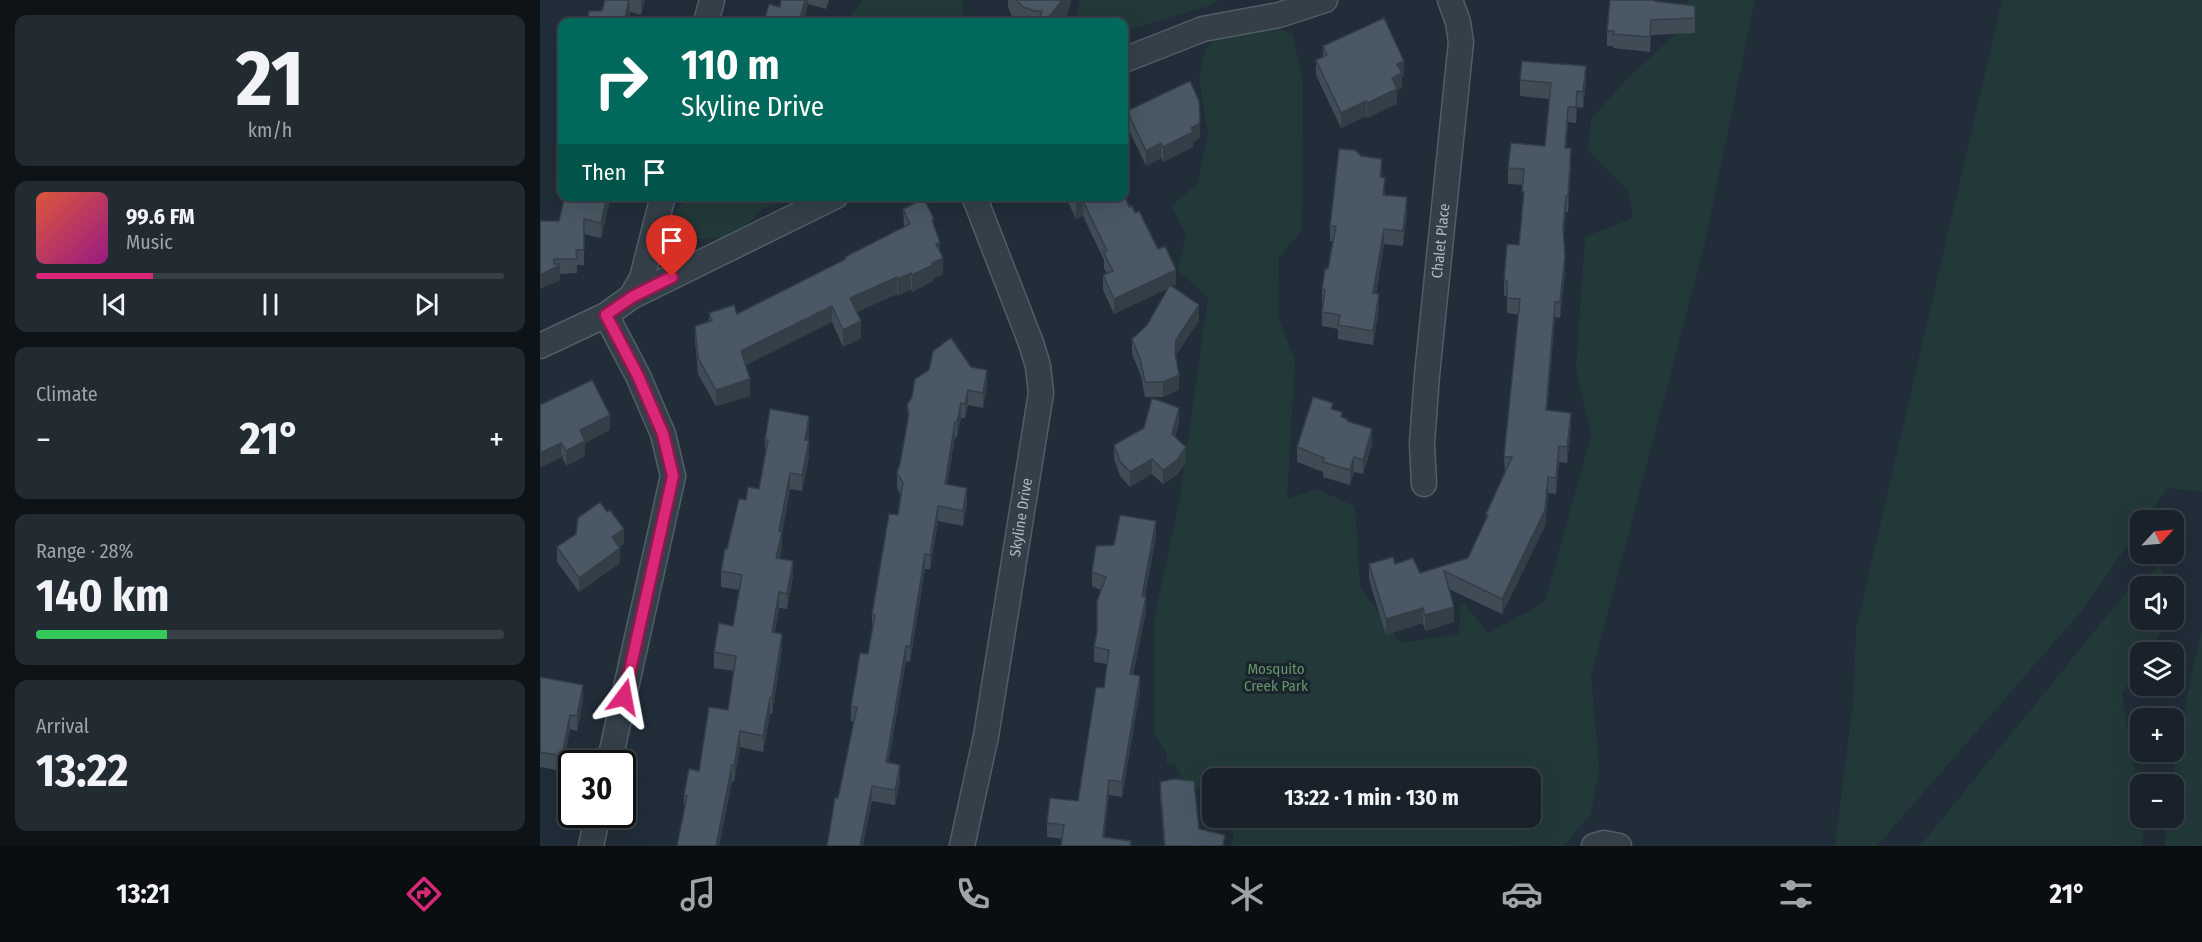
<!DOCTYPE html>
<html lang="en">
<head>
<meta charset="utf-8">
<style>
  :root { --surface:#19222a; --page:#222a32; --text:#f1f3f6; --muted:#9fa4a8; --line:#373f47; --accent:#db2777 }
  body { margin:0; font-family:"Fira Sans Condensed",sans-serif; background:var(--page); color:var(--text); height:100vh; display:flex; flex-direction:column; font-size:22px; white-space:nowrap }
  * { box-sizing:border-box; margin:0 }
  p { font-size:20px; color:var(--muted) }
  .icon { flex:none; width:33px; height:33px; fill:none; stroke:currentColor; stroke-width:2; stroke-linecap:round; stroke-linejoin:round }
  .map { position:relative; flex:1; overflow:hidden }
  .sheet { display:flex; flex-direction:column; gap:15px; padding:15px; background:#0e1317; width:540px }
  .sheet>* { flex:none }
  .guide { position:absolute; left:18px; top:18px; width:570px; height:183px; border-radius:12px; box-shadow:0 6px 24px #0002,0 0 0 2px var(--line); background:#00695c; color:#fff; overflow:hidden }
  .needle { width:39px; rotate:64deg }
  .buttons { position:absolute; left:1590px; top:510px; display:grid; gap:12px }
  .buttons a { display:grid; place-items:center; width:54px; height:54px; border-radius:12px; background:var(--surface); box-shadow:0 6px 24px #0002,0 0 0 2px var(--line); font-size:30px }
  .speed { position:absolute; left:18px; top:750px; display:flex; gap:12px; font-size:30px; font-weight:700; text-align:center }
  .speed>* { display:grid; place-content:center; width:78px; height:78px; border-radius:50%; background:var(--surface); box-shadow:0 6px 24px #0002,0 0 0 2px var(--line); line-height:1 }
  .speed .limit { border:3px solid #111; border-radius:9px; background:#fff; color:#111 }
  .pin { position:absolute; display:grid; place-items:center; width:51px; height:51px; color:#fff; margin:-62px -26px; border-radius:50% 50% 50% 0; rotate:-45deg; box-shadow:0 0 6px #0007 }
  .pin .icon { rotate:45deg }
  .me { position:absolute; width:66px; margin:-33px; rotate:13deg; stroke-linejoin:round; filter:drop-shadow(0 0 4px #0008) }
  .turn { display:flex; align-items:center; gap:21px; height:126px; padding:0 24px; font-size:27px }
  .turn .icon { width:78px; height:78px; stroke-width:2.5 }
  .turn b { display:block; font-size:42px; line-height:51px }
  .then { display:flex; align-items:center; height:57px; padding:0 24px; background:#0003; gap:12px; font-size:22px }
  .big { font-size:45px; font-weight:700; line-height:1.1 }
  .sheet .tile { flex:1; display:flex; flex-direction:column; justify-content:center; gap:9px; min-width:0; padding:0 21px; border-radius:12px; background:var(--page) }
  .sheet .dial { align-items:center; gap:0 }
  .dial b { font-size:78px; line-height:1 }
  .song { display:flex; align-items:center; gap:18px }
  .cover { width:72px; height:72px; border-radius:9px; background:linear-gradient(135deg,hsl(10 70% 55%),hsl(310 70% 35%)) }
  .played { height:6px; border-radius:3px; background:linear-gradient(90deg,var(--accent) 25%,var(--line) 25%) }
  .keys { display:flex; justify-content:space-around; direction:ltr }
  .heat { display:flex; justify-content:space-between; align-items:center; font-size:33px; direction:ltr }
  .charge { height:9px; border-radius:4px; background:linear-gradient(90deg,#34c759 28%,var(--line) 0) }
  .trip { position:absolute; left:662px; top:768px; width:339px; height:60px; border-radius:12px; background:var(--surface); box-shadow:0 6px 24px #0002,0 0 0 2px var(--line); font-weight:700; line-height:60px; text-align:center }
  .tabs { display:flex; height:96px; justify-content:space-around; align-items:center; background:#0a0e11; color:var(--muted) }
  .tabs .icon { width:42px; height:42px }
  .tabs .selected { color:var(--accent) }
  .tabs b { font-size:27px; color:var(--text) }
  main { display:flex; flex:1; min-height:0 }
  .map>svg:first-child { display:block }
</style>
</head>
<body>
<main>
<section class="sheet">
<div class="tile dial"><b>21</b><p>km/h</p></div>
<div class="tile">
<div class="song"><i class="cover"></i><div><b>99.6 FM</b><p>Music</p></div></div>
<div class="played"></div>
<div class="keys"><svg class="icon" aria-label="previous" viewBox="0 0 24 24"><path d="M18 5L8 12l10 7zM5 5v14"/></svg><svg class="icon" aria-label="pause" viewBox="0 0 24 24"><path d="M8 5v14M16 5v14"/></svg><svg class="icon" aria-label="next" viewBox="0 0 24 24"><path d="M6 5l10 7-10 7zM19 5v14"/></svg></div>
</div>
<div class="tile"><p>Climate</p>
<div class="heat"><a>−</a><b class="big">21°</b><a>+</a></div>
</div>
<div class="tile"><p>Range · 28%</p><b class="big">140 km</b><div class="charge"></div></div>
<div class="tile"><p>Arrival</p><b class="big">13:22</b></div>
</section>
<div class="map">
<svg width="1662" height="846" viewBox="0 0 1662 846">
  <rect width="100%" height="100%" fill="#212d38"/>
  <path fill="#233939" d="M323 0H424L421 22H307L312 13Z
    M540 0H679L669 6 584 31V22H534Z
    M1148 0H1215L1164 247 1051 676 1059 767 1051 814 1023 846H692L693 834 688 818H990V778H672V796L644 780 634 764 626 763 627 754 615 735 614 619 639 503 668 298 638 270 646 233 631 206 657 184 668 135 659 78 665 50 701 10 753 35 763 84 762 230 739 257 738 317 755 360 747 499 775 489 815 506 820 586 860 643 919 634 921 600 948 633 1005 602 1051 435 1036 369 1045 237 1093 218 1088 191 1048 151 1051 119 1088 78 1144 26Z
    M1462 0H1662V492L1628 488 1605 520H1600V527L1544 608 1337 846H1295L1313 703 1316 629Z
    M148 197H255L223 209 194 237 143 240 133 214Z
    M1621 564 1628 586H1600V620H1629L1608 652H1600V665L1582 694 1600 803V818H1603L1605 828 1602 846H1380L1588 590Z
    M1662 631V846H1625V818H1634V784H1631L1653 665Z"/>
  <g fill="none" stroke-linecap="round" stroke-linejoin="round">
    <g stroke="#525d66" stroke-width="27">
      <g id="minor">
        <path d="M166 22 172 0"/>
        <path d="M584 60 663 29 739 15 785 0"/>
        <path d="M91 297 102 278 123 196"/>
        <path d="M66 315 98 376 123 434 133 476 69 764"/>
        <path d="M0 346 66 315 91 297 296 196"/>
        <path id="s1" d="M884 484 882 443 887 375 921 42 918 22 910 0"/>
        <path d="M51 846 58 814"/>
        <path id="s2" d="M422 846 446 736 501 393 498 366 491 343 434 196"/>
        <path d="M1054 846 1064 843 1079 846"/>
      </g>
    </g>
    <use href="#minor" stroke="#343f48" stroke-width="24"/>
  </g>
  <path fill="#3f4c56" d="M65 0H105L101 15 90 12 88 22H47L62 11Z
    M241 0H289L286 9 268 4 264 22H224L240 7Z
    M468 0H531V2L527 15 521 22H477L473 19 468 7Z
    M1116 1 1155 6V33L1111 35 1110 52 1073 48V46H1067V31Z
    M783 46 864 76 862 77V88L857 90V104L827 118 826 116 801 128 776 75V60L783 57Z
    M980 80 1046 82 1043 108 1037 107 1036 123 1028 122 1026 148 1031 164 1028 212H1026L1023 238 1025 272 1020 318 1015 317 1007 410 1031 428 1027 463 1019 462 1016 494 1008 493 1005 526 962 614 909 589 914 622 885 631 883 623 846 635 829 580V564H855L880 573 928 558 946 519V514L965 473 964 457 979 315 967 313V296H964V280L979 245 983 208V185L968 184V168L1005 146 1009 99 980 96Z
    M587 111 660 138 653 142V147L623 162 621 158 606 166 587 126Z
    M821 156 842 173V177L845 195 867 212 863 246 844 244 836 294 839 309 833 345 798 339V329L782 326V312L783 304H782V289L788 269 794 241H790V226Z
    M25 196H71L61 238 44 234V265H37V273L20 274V280L0 289V221H19Z
    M527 196H584L636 285 632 286 659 320 636 355 639 390 623 397H605L601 376 592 354V339L607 325 628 288 574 314 563 290V275L567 274 564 268V260L543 216 536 219 527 200Z
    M363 209 394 227 400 253 403 274 393 279V281L372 292 371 289 358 296 357 294 317 312 321 338 303 347 292 322 205 365 210 396 176 406 158 374 155 342V326L169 321V313L197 314 305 259V257L364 227Z
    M431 367 447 385 443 408 428 405 425 418H421L417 437H415L407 484 427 502 423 526 398 521 390 569H385L370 662 366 661 348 763 360 780 355 805 332 801 298 798 314 722 311 721V706L328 654 332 629V614L358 515 361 495 357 488V473L360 464 368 422 367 405Z
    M0 405 70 430 45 443V456L26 466Z
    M793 410 807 421 832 444 823 474 814 472 810 485 783 477V472L757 462V447Z
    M639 423 635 437 646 462 637 475 623 484 612 474 590 487 580 476 574 459V445Z
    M269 432 268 440 269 456 262 491 250 489 242 535V548L239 559 253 577 247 609 239 608 235 632 242 649 232 714H230L223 752 200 747 194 782 192 781 179 846H137L144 811V795L159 771 188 710 194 671 174 668V652L193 626 200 590 181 587V571L187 549 206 500 219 489 225 456V440Z
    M616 536 605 596 606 611 593 675 600 691 582 797 569 795 564 837 591 846 507 837V823L538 801 564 688 567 664 554 662V647L557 632 561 590 552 586V572L574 545Z
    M84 544 79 547 80 563 39 592 17 562V547Z
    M0 677 43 700 37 731 30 729 22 771 0 767Z
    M620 782 659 829 685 846H624L620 797Z"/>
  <path fill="#333e46" d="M89 0 90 12 88 22H84Z
    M101 0H105L101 15Z
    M265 0H268V4L264 22H259Z
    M522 0H531V2L527 15 521 22H505Z
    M1111 20V35L1110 52V37Z
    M864 61V76L862 77V88L857 90V104L827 118V103L852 78 857 64Z
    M1046 66V82L1043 108V92Z
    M1037 91V107L1036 123V107Z
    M826 101V116L801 128V113Z
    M1028 107V122L1025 164V148Z
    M660 123V138L653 142V147L623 162V147L651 128Z
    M621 143V158L606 166V151Z
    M1031 148V164L1028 212V196Z
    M842 159V173L840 192V177Z
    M67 196H71L61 238V223Z
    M1026 196V212L1023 244V228Z
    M867 197V212L863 246V231Z
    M543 201V216L536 219V204Z
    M844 229V244L833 308V293Z
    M400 243V259L403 258V274L393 279V281L372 292V275L396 244Z
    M1025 256V272L1020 318V302Z
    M20 265V280L0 289V275Z
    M636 270V285L574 314V299Z
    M371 273V289L358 296V279Z
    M357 277V294L310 315V298Z
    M839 294V309L833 345V331Z
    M1015 302V317L1006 426V410Z
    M659 305V320L636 355 635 367V353L636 340Z
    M292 306V322L201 368V351Z
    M321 321V338L303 347V330Z
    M447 370V385L443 408V393Z
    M639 375V390L623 397V382Z
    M210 379V396L176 406V390Z
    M428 390V405L425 418V404Z
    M421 403V418L417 437V422Z
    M639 408V423L632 449V434Z
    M1031 413V428L1027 463V447Z
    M70 415V430L45 443V456L26 466V451L40 430Z
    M269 416V432L265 455V440Z
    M415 422V437L405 498V484Z
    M832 429V444L823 474V460Z
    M269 440V456L262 491V475Z
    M21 443V458L0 468V453Z
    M1019 446V462L1016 494V478Z
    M646 447V462L637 475 623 484V470Z
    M814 457V472L810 485V470Z
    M612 459V474L590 487V472Z
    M250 473V489L242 535V548L236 574V558L239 531Z
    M1008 477V493L1005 526 962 614V599Z
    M427 488V502L423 526V511Z
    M398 506V521L390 569V555Z
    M616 521V536L602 611V596Z
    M84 529V544L72 551V537Z
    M80 548V563L39 592V578Z
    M385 554V569L370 662V647Z
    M253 561V577L247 609V594Z
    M239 592V608L232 648V632Z
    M606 597V611L590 689V674Z
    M914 607V622L885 631V615Z
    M883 608V623L846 635V619Z
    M242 634V649L232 714V698Z
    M366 646V661L346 777V762Z
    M600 676V691L582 797V782Z
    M43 685V700L37 731V716Z
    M230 698V714L223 752V736Z
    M30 715V729L22 771V756Z
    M200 731V747L194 782V766Z
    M192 765V781L179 846H176Z
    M360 765V780L355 805V790Z
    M569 780V795L563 846V837Z
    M332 786V801L323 846H320Z"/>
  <path fill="#495864" stroke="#333e46" stroke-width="1.5" d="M65 0H89L84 22H47L49 11H62Z
    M241 0H265L259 22H224L229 4 240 7Z
    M476 0H522L505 22H499L502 11H495L483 7Z
    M1070 0H1114V1L1155 6V18L1111 20 1110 37 1073 34 1074 31H1067Z
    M844 18 864 61 857 64 862 73 852 78 857 89 827 103 826 101 801 113 776 60 787 55 783 46Z
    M982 61 1046 66 1043 92 1037 91 1036 107H1028L1025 148H1031L1028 196H1026L1023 228 1025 256 1020 302H1015L1006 410 1031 413 1027 447 1019 446 1016 478 1008 477 1005 510 962 599 904 571 914 607 885 615 883 608 846 619 829 564 853 557 855 564 873 558 880 573 928 558 948 515 946 514 972 457H964L980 299 967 298V281L964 280 967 244 979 245 984 192H982L984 169 968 168 971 143 1005 146 1011 83 980 80Z
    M650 81 659 101 660 123 651 128 653 132 623 147 621 143 606 151 587 111Z
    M799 149 815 150 821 156 842 159 840 177 845 178 843 195 867 197 863 231 844 229 833 293 839 294 833 331 798 325 800 315 782 312 785 290 782 289 785 269H788L796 226H790Z
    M584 195 589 207 592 206 595 213 599 211 618 249 625 246 636 270 574 299 563 275 573 271 564 253 567 251 543 201 536 204 533 196H584Z
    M25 196H67L61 223 44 219V250H36L37 259H14V264H19L20 265 0 275V221H19Z
    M384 199 394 219 392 220 400 243 396 244 403 258 392 263 393 265 372 275 371 273 358 279 357 277 310 298 321 321 303 330 292 306 201 351 210 379 176 390 158 358 155 326 172 321 169 313 194 305 197 314 306 259 305 257 370 224 363 209Z
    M630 285 659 305 636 340 635 353 639 375 623 382H605L601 362 592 339 607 325Z
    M411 338 431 367 447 370 443 393 428 390 425 404 421 403 417 422H415L405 484 427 488 423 511 398 506 390 555 385 554 370 647 366 646 346 762 360 765 355 790 332 786 320 846H287L295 798H298L317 707 311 706 320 653 328 654 335 615 332 614 349 514 358 515 363 483 357 473 360 464 369 414 367 405 372 397 375 379 389 370 393 351Z
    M52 380 70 415 40 430 45 441 26 451 21 443 0 453V405Z
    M773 397 793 403 791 409 802 412 801 417 807 419V421L832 429 823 460 814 457 810 470 783 462 784 458 757 447Z
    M612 398 639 408 632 434 646 447 637 460 623 470 612 459 590 472 580 461 574 445 604 428Z
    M230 409 269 416 265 440H269L262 475 250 473 239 531 242 532 236 558 253 561 247 594 239 592 232 632 242 634 232 698H230L223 736 200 731 194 766 192 765 176 846H137L147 796 144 795 149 769 159 771 169 707 188 710 196 656 174 652 179 623 193 626 202 575 181 571 185 549H187L199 499 206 500 208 487 219 489 228 440H225Z
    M60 502 67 512 70 510 84 529 72 537 80 548 39 578 17 547 36 534 38 518Z
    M580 515 616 521 602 596 606 597 590 674 600 676 582 782 569 780 563 837 591 841 590 846H521L524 825 507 823 510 798 538 801 556 687 564 688 569 650 554 647 557 632V601L566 577 552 572 556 546 574 545Z
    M0 677 43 685 37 716 30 715 22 756 0 752Z
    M634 779 654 781 659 829 685 835 683 846H625L620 782Z"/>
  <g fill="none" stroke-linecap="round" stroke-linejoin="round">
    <g stroke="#8e194d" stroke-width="15">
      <path id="route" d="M84 697 133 476 123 434 98 376 66 315 92 297 132 277"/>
    </g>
    <use href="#route" stroke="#db2777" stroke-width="10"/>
  </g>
  <g text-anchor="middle" stroke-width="6" stroke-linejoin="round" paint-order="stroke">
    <g font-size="15" fill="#afbac5" stroke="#1a242d">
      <text dy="5" stroke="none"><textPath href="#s1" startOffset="244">Chalet Place</textPath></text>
      <text dy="5" stroke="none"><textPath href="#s2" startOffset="334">Skyline Drive</textPath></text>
    </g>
    <g font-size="15" fill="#66956c" stroke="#1a242d">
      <text x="736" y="674">Mosquito<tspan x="736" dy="17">Creek Park</tspan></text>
    </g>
  </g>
</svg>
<div class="buttons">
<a><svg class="needle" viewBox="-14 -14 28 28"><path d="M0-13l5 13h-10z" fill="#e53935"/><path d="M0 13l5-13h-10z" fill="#9fa4a8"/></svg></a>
<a><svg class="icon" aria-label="sound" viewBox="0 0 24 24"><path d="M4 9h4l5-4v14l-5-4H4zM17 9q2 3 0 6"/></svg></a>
<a><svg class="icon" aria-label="layers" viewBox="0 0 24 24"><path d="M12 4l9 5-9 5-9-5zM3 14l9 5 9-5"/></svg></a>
<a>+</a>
<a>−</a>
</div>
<div class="speed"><div class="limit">30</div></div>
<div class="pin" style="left:132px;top:277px;background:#d93025"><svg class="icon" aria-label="arrive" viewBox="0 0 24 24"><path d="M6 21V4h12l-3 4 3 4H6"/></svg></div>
<svg class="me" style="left:84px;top:697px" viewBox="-20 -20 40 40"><path d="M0-17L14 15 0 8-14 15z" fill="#db2777" stroke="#fff" stroke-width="4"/></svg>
<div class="trip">13:22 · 1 min · 130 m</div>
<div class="guide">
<div class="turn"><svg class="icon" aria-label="right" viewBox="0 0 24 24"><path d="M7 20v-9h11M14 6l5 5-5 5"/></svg><div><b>110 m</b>Skyline Drive</div></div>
<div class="then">Then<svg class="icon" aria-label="arrive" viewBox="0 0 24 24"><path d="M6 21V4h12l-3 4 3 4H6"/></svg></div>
</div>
</div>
</main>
<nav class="tabs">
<b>13:21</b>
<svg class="icon selected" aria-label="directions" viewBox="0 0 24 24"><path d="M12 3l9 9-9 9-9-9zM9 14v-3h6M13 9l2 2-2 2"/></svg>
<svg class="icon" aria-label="music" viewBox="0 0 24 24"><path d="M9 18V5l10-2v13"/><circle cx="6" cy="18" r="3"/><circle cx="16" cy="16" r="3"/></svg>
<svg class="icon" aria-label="phone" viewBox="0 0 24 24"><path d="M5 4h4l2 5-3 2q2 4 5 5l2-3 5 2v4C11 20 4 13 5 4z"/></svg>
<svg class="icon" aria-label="climate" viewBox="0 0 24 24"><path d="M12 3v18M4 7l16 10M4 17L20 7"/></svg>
<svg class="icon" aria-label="car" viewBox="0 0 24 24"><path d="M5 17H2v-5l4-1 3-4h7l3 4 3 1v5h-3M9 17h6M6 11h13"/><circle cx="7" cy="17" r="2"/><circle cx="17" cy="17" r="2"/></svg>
<svg class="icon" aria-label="filters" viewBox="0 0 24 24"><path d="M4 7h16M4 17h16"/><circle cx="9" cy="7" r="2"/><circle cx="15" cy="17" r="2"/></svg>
<b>21°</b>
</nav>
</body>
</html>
